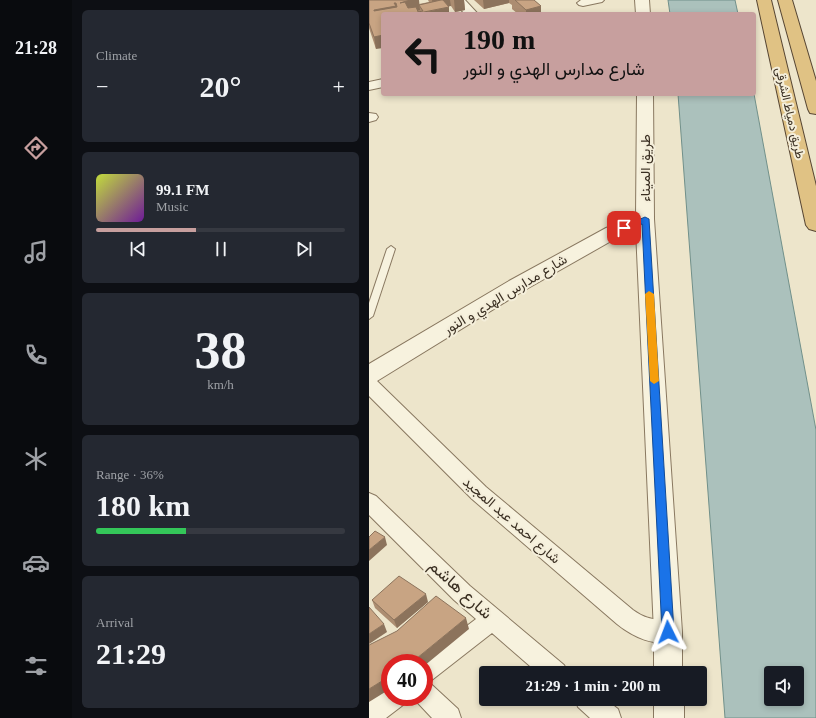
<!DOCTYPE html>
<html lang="en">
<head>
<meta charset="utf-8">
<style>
  :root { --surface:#171b24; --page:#242831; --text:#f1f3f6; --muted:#9ea1a6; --line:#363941; --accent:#c79f9e }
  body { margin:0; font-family:"Times New Roman",Vazirmatn,serif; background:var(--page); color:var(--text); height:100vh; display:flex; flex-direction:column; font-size:15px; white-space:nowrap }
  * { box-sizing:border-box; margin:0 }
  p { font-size:13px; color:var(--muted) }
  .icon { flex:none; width:22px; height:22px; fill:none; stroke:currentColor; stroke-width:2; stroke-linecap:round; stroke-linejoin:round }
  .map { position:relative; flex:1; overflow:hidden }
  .details { display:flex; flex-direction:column; gap:10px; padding:10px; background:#0d0f14; width:297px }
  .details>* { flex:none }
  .top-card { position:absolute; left:12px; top:12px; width:375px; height:84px; border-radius:4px; box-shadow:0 2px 6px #0003; background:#c79f9e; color:#111; overflow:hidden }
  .controls { position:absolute; left:395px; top:666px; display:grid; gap:8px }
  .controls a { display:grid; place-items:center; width:40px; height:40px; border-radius:4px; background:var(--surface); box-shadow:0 2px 6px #0003; font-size:20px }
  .speed { position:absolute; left:12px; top:654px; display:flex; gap:8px; font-size:20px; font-weight:700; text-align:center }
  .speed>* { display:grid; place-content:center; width:52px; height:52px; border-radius:50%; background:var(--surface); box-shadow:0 2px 6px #0003; line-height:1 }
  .speed .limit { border:6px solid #d22; background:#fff; color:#111 }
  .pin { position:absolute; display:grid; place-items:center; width:34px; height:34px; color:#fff; margin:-17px; border-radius:8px; box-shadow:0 2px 6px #0006 }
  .me { position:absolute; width:44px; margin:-22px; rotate:357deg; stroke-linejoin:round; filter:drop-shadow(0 0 3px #0008) }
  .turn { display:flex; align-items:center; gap:14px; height:84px; padding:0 16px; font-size:18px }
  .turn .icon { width:52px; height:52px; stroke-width:2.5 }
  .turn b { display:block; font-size:28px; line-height:34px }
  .big { font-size:30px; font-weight:600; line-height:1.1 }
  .details .widget { flex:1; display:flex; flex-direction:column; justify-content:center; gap:6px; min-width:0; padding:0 14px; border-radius:6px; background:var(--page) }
  .details .dial { align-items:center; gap:0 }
  .dial b { font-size:52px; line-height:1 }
  .song { display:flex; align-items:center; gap:12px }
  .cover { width:48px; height:48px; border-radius:6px; background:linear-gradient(135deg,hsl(70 70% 55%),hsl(280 70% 35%)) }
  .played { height:4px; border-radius:2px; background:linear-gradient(90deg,var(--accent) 40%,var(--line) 40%) }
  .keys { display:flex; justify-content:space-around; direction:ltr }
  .heat { display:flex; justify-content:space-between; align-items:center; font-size:22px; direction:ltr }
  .charge { height:6px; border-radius:3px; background:linear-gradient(90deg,#34c759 36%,var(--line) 0) }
  .trip { position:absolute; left:110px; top:666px; width:228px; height:40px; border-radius:4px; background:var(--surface); box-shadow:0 2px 6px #0003; font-weight:600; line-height:40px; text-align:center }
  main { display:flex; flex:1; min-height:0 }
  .menu { display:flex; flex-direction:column; width:72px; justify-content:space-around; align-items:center; background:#090b0e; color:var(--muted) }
  .menu .icon { width:28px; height:28px }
  .menu .current { color:var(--accent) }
  .menu b { font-size:18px; color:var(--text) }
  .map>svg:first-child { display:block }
</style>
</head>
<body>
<main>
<nav class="menu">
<b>21:28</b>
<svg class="icon current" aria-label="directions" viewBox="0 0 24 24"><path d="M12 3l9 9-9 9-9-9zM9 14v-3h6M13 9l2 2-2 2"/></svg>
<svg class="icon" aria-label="music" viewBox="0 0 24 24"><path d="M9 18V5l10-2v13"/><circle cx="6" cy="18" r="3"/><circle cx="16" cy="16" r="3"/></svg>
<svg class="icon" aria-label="phone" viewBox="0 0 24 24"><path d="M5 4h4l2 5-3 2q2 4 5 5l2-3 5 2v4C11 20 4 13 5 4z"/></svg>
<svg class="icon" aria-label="climate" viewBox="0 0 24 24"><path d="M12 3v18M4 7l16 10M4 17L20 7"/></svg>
<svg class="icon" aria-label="car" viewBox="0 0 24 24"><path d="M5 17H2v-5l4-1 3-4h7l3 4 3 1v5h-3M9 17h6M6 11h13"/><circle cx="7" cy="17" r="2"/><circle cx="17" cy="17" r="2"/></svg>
<svg class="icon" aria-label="filters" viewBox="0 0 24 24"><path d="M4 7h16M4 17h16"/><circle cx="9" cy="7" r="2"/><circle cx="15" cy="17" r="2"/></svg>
</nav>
<section class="details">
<div class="widget"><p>Climate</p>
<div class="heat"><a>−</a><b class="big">20°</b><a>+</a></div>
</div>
<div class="widget">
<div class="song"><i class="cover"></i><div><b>99.1 FM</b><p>Music</p></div></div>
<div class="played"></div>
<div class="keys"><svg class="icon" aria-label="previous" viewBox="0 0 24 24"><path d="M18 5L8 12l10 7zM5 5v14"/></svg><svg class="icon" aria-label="pause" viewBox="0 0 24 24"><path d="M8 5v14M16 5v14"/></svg><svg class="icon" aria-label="next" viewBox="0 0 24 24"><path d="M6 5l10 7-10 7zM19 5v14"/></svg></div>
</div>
<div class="widget dial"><b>38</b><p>km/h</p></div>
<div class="widget"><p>Range · 36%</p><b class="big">180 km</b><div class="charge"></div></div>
<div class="widget"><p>Arrival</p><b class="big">21:29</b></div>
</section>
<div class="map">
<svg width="447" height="718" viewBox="0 0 447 718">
  <rect width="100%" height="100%" fill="#ede5cb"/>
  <path fill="#abc1bc" stroke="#71908a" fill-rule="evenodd" d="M299 0H366L369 14H301Z
    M309 94H385L447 430V718H356ZM402 673H428V699H402Z"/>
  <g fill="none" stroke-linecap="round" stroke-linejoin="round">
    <g stroke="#897860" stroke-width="2">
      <path id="service" d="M22 246 26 249 4 316 0 319V303L18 249Z"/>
    </g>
    <g stroke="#897860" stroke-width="2">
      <path id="minor" d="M83 0H96L109 14H96Z
        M212 0H235L233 2 214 6 210 5 208 3Z
        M14 79V87L0 90V82Z
        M0 113 7 114 9 117 7 120 0 122Z
        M0 378 7 380 117 487 264 610C282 623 289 617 307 624L310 632 307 640C287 648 264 637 248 624L103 499 0 396Z
        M0 493 7 496 101 586 195 665 199 673H169L123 633 59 683 63 685 89 709 92 718H63L47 701 45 697H55V663H49L107 619 85 600 0 515Z
        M21 687V697H37L34 705 17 718H0V701Z
        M206 699H236L249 709 252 718H221L209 707Z"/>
    </g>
    <g stroke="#897860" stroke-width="2">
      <path id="tertiary" d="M266 0H280L281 14H267Z
        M268 94H284L285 219 313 632V673H285V632L267 230 251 236 154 291 8 381 0 383V364L140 281 237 228 267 216Z
        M285 699H315V718H285Z"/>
    </g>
    <g stroke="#574633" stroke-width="2">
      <path id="trunk" d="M388 0H402L447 186V231L440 229 437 225Z
        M409 0H423L447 81V114L441 113 439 109Z"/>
    </g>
    <use href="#service" fill="#f7f2de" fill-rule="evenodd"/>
    <use href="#minor" fill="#f7f2de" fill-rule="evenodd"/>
    <use href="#tertiary" fill="#f7f2de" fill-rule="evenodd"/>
    <use href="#trunk" fill="#e0c284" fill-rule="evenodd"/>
  </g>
  <path fill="#ac8d71" d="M0 0H50V4L60 2 59 0H95L96 10 86 12 82 6H79L80 14H14L7 49 0 28Z
    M105 0H165L172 6V14H149L143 9V5L140 3 115 9Z
    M3 600 59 602 28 628 6 608Z"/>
  <path fill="#8c735c" d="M41 0H50L51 10 36 14 31 3Z
    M63 0H81L82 6 64 9Z
    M85 0H95L96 10 86 12Z
    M114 0H140V3L115 9Z
    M27 3 29 14 14 21 5 10Z
    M172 6V14H157V10Z
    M80 7V14H49Z
    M14 35V48L7 49 5 37Z
    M16 537 18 545 0 561V550Z
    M57 594 59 602 28 628 25 620Z
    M97 618 100 629 55 666V663H42Z
    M15 624 18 632 0 644V634Z
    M21 676V689L0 702V689Z"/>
  <path fill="#c8a483" stroke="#8c735c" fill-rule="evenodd" d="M0 0H41L31 3 36 2 39 8 47 7 50 14H14V35L5 37 0 23ZM25 3H27L28 7 5 11V10L27 6Z
    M72 0H74L80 7 50 13 49 12 54 11 50 5Z
    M146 0H165L172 6 157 10Z
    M6 531 16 537 0 550V537Z
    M30 576 57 594 25 620 3 600Z
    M67 596 97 618 42 663H21V676L0 689V645L28 631Z
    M0 607 15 624 0 634Z"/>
  <path fill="#1a73e8" stroke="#114b97" d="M276 217 280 219 305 632 303 636 299 638 295 636 293 632 273 224 255 230 251 228Z"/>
  <path fill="#f59e0b" d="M280 291 285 294 290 381 285 384 281 381 276 294Z"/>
  <g text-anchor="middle" stroke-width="4" stroke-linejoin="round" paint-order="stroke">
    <g font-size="12" fill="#3a2f22" stroke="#f4eeda">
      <text transform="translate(421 113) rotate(77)" y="4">طريق دمياط الشرقى</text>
    </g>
    <g font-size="14" fill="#3a2f22" stroke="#f4eeda">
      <text transform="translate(276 168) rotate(-90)" y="5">طريق الميناء</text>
      <text transform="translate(136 294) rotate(-31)" y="5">شارع مدارس الهدي و النور</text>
      <text transform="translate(143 520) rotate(41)" y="5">شارع احمد عبد المجيد</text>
    </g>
    <g font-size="17" fill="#3a2f22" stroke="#f4eeda">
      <text transform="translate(92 589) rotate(42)" y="6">شارع هاشم</text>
    </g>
  </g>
</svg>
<div class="controls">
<a><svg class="icon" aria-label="sound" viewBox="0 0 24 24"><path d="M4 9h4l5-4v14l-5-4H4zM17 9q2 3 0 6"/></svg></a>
</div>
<div class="speed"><div class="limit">40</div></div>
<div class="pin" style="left:255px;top:228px;background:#d93025"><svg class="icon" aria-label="arrive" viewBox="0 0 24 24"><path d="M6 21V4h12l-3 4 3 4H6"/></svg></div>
<svg class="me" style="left:299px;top:632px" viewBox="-20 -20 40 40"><path d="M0-17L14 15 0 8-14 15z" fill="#1a73e8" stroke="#fff" stroke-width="4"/></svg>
<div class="trip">21:29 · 1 min · 200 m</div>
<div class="top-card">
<div class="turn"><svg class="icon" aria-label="left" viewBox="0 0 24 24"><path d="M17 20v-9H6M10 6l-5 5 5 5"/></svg><div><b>190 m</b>شارع مدارس الهدي و النور</div></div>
</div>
</div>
</main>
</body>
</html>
